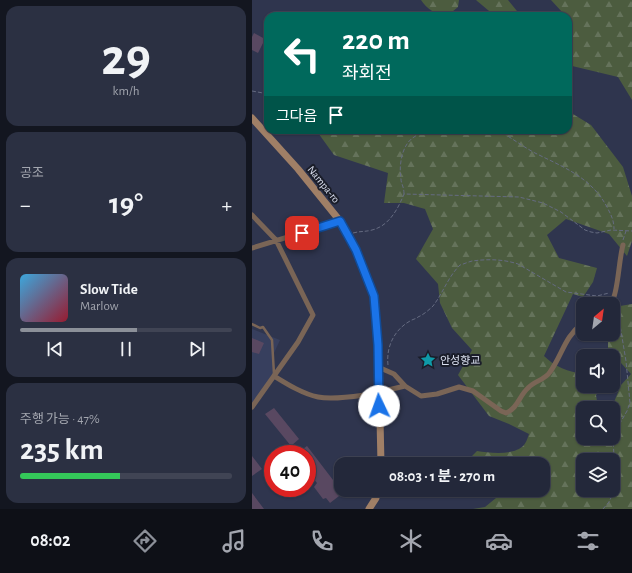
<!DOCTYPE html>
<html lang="ko">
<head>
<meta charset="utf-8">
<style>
  :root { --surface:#23283a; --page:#2b3042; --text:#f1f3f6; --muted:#a3a6af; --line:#404454; --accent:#8c9099 }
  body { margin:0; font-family:"Alegreya Sans","Noto Sans KR",sans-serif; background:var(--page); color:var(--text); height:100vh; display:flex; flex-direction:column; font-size:15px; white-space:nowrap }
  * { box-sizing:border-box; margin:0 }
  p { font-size:13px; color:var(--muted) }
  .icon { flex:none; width:22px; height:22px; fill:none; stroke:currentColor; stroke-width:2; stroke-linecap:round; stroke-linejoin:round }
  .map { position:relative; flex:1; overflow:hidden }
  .panel { display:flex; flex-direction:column; gap:6px; padding:6px; background:#131620; width:252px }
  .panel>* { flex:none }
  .banner { position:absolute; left:12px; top:12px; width:308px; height:122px; border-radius:12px; box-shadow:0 1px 3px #0004,0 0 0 1px var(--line); background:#00695c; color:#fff; overflow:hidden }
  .needle { width:26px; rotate:29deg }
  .buttons { position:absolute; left:324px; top:297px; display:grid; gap:8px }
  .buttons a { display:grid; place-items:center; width:44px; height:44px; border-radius:8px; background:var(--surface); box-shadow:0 1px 3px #0004,0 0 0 1px var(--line); font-size:20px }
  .speed { position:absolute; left:12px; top:445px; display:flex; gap:8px; font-size:20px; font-weight:700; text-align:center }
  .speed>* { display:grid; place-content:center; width:52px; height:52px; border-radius:50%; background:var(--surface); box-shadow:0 1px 3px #0004,0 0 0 1px var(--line); line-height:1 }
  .speed .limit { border:6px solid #d22; background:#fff; color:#111 }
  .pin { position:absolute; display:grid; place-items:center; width:34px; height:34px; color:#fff; margin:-17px; border-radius:8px; box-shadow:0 2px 6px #0006 }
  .me { position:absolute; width:44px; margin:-22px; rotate:357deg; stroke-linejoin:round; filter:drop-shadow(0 0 3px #0008) }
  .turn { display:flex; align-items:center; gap:14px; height:84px; padding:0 12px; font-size:18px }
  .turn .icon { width:52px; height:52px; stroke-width:2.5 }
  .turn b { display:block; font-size:28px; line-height:34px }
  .then { display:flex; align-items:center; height:38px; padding:0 12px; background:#0003; gap:8px; font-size:15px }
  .big { font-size:30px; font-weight:700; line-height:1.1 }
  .panel .widget { flex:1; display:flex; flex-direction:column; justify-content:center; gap:6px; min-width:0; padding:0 14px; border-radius:12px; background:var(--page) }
  .panel .dial { align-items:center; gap:0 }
  .dial b { font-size:52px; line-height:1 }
  .song { display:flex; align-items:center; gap:12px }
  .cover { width:48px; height:48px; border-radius:6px; background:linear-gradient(135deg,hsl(200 70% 55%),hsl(350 70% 35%)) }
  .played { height:4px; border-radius:2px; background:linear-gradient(90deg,var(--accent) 55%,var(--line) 55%) }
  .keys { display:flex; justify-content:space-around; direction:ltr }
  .heat { display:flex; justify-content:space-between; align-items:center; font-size:22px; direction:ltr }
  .charge { height:6px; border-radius:3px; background:linear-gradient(90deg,#34c759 47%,var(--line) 0) }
  .trip { position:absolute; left:82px; top:457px; width:216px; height:40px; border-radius:12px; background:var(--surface); box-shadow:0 1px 3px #0004,0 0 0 1px var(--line); font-weight:700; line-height:40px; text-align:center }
  .dock { display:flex; height:64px; justify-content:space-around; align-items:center; background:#0e1017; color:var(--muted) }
  .dock .icon { width:28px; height:28px }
  .dock .on { color:var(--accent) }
  .dock b { font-size:18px; color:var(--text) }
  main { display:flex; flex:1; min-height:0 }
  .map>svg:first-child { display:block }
</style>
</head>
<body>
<main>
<section class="panel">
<div class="widget dial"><b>29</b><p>km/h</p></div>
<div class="widget"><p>공조</p>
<div class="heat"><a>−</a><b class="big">19°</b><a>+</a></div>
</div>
<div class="widget">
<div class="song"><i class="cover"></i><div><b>Slow Tide</b><p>Marlow</p></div></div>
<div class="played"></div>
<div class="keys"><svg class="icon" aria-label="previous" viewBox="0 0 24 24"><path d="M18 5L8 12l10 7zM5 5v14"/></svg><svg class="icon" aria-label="pause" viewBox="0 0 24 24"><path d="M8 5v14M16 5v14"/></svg><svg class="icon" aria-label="next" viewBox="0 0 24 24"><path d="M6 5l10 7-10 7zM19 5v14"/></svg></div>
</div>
<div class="widget"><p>주행 가능 · 47%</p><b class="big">235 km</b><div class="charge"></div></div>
</section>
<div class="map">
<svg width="380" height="509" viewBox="0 0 380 509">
  <defs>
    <pattern id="forest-firs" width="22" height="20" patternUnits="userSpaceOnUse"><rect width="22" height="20" fill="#4c5c3f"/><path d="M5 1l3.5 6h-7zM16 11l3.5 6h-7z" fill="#65735b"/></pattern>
  </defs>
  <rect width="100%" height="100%" fill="#2f354e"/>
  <path fill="#373f5e" d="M0 329 28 340 22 353 21 375 0 407Z"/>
  <path fill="url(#forest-firs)" fill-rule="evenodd" d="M169 0H207L206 7 195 16C184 15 175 9 169 0Z
    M224 0H256L269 16H243Z
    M299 0H380V100L366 77 316 65V16H306L311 13Z
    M316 111 339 125 371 167 380 196V241L375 256 357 234 314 219 295 235 307 258 345 268 341 282 331 297 321 294 292 356C302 366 317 373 331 373V386H350L344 395 346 407H360L369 385 379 374 369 363 361 359V356H356V334H361V323L365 322 369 319 368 306 380 304V509H221L233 507 244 498 240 490H291V464H217L218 458 225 451C238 453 262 456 272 445 274 443 276 437 277 434L257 424 237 416 206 375 220 350 200 328 188 303 186 284 164 259 181 229 173 209 152 203H132L136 173 82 155 64 130H316ZM331 408H361V438H331ZM331 460H361V490H331Z"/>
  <path fill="#594861" d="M2 33 13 39 6 53 0 50V37Z
    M0 338 12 343 7 354 0 352Z
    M22 408 47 439 39 446 13 414Z
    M55 446 91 493 78 503 74 498 71 499 62 487 65 483 55 471V454H44Z
    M0 456 10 469 0 476Z
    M0 493 12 509H0Z"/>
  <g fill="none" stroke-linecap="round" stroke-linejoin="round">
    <path stroke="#494f67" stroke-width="5" stroke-dasharray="5 2.5" stroke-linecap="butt" d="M113 395 136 390"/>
    <path stroke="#656b81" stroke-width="1" stroke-dasharray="4 2" stroke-linecap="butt" d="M0 91 11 93 16 92
      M246 130C258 137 270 146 283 153 311 167 339 177 355 207 359 215 362 220 362 229
      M152 194C152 186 149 184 149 179 147 168 149 153 155 144 159 137 169 133 176 130
      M101 233C108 231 113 232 120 230 137 226 146 209 152 194L267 197 291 203 309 212 333 230 339 232 345 233 359 230 380 231
      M371 240 374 231
      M136 365C134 347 142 330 158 321 161 319 164 319 166 317 171 315 177 310 181 306 191 293 196 277 208 265 212 264 216 262 220 261 235 259 251 259 266 264L314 292 345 296 357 293
      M351 509 357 502 364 487 361 440 364 430 375 411 378 403 374 361 367 319V301"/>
    <path stroke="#7a6556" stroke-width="2.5" d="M0 324 8 328 11 327 20 340 22 374"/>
    <path stroke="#7a6556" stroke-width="5" d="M0 215 24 240 61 315 46 342 0 407
      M0 248 88 221
      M356 304C358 302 359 301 361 299 366 290 367 259 371 245
      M126 367 142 374 153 386
      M22 376C35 384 51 394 66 397 80 400 99 397 113 395
      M136 390 153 386 169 396 185 394 207 387 221 391 249 411 254 413C266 408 267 396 276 388 282 381 293 380 298 372 311 354 312 337 331 323"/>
    <path stroke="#a07f66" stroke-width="7" d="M0 118 46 169 88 221 104 250 122 296 126 345V393L128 419 129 464
      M117 509 124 498 125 490"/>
  </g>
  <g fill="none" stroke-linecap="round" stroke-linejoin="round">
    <g stroke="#114b97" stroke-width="10">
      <path id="route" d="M50 233 88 221 104 250 122 296 126 345 127 406"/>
    </g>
    <use href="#route" stroke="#1a73e8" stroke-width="7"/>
  </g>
  <defs>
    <g id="sight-bare" transform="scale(1.2)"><path d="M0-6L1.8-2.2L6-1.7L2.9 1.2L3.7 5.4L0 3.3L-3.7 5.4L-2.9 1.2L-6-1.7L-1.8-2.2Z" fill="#0f9aa8" stroke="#1a1d29" stroke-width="2.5" paint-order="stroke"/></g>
  </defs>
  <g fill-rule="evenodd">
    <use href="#sight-bare" x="176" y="360"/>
  </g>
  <g text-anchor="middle" stroke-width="4" stroke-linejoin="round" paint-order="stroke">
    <g font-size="11" fill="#dde2f2" stroke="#1a1d29">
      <text transform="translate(72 184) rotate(51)" y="4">Nampa-ro</text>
    </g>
    <g font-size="11" fill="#dde2f2" stroke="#1a1d29" text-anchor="start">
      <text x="188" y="364">안성향교</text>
    </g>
  </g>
</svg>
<div class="buttons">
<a><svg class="needle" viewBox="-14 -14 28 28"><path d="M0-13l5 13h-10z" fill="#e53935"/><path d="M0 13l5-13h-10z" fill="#a3a6af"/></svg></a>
<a><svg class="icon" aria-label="sound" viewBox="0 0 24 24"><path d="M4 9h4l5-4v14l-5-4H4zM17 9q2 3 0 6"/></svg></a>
<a><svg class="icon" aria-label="search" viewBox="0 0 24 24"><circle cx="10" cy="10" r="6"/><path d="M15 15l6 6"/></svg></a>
<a><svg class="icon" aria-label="layers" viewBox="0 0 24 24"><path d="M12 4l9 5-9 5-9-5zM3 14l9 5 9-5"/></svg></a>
</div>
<div class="speed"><div class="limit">40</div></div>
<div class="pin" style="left:50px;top:233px;background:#d93025"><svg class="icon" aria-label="arrive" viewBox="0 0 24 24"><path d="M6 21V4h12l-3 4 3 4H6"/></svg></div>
<svg class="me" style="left:127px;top:406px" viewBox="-20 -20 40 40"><circle r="19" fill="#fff"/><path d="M0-13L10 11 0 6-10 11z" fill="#1a73e8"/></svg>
<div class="trip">08:03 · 1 분 · 270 m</div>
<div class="banner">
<div class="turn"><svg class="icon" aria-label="left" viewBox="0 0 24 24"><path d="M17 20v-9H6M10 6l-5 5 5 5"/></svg><div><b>220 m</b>좌회전</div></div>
<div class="then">그다음<svg class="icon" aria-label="arrive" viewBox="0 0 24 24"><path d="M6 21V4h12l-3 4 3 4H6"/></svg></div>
</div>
</div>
</main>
<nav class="dock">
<b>08:02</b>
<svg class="icon on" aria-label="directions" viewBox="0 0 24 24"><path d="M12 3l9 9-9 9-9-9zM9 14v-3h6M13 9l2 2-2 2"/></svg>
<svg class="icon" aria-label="music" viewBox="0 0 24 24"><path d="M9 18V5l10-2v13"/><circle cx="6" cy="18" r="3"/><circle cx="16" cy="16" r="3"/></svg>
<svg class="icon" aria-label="phone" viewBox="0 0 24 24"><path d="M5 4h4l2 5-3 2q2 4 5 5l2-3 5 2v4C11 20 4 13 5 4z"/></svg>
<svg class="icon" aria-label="climate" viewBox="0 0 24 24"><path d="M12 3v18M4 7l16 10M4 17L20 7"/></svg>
<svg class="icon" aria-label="car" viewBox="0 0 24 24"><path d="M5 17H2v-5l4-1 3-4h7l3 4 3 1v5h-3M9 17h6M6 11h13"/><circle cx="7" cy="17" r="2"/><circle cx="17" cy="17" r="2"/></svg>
<svg class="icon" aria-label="filters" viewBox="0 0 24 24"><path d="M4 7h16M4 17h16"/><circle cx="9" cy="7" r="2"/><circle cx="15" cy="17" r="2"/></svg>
</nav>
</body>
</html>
